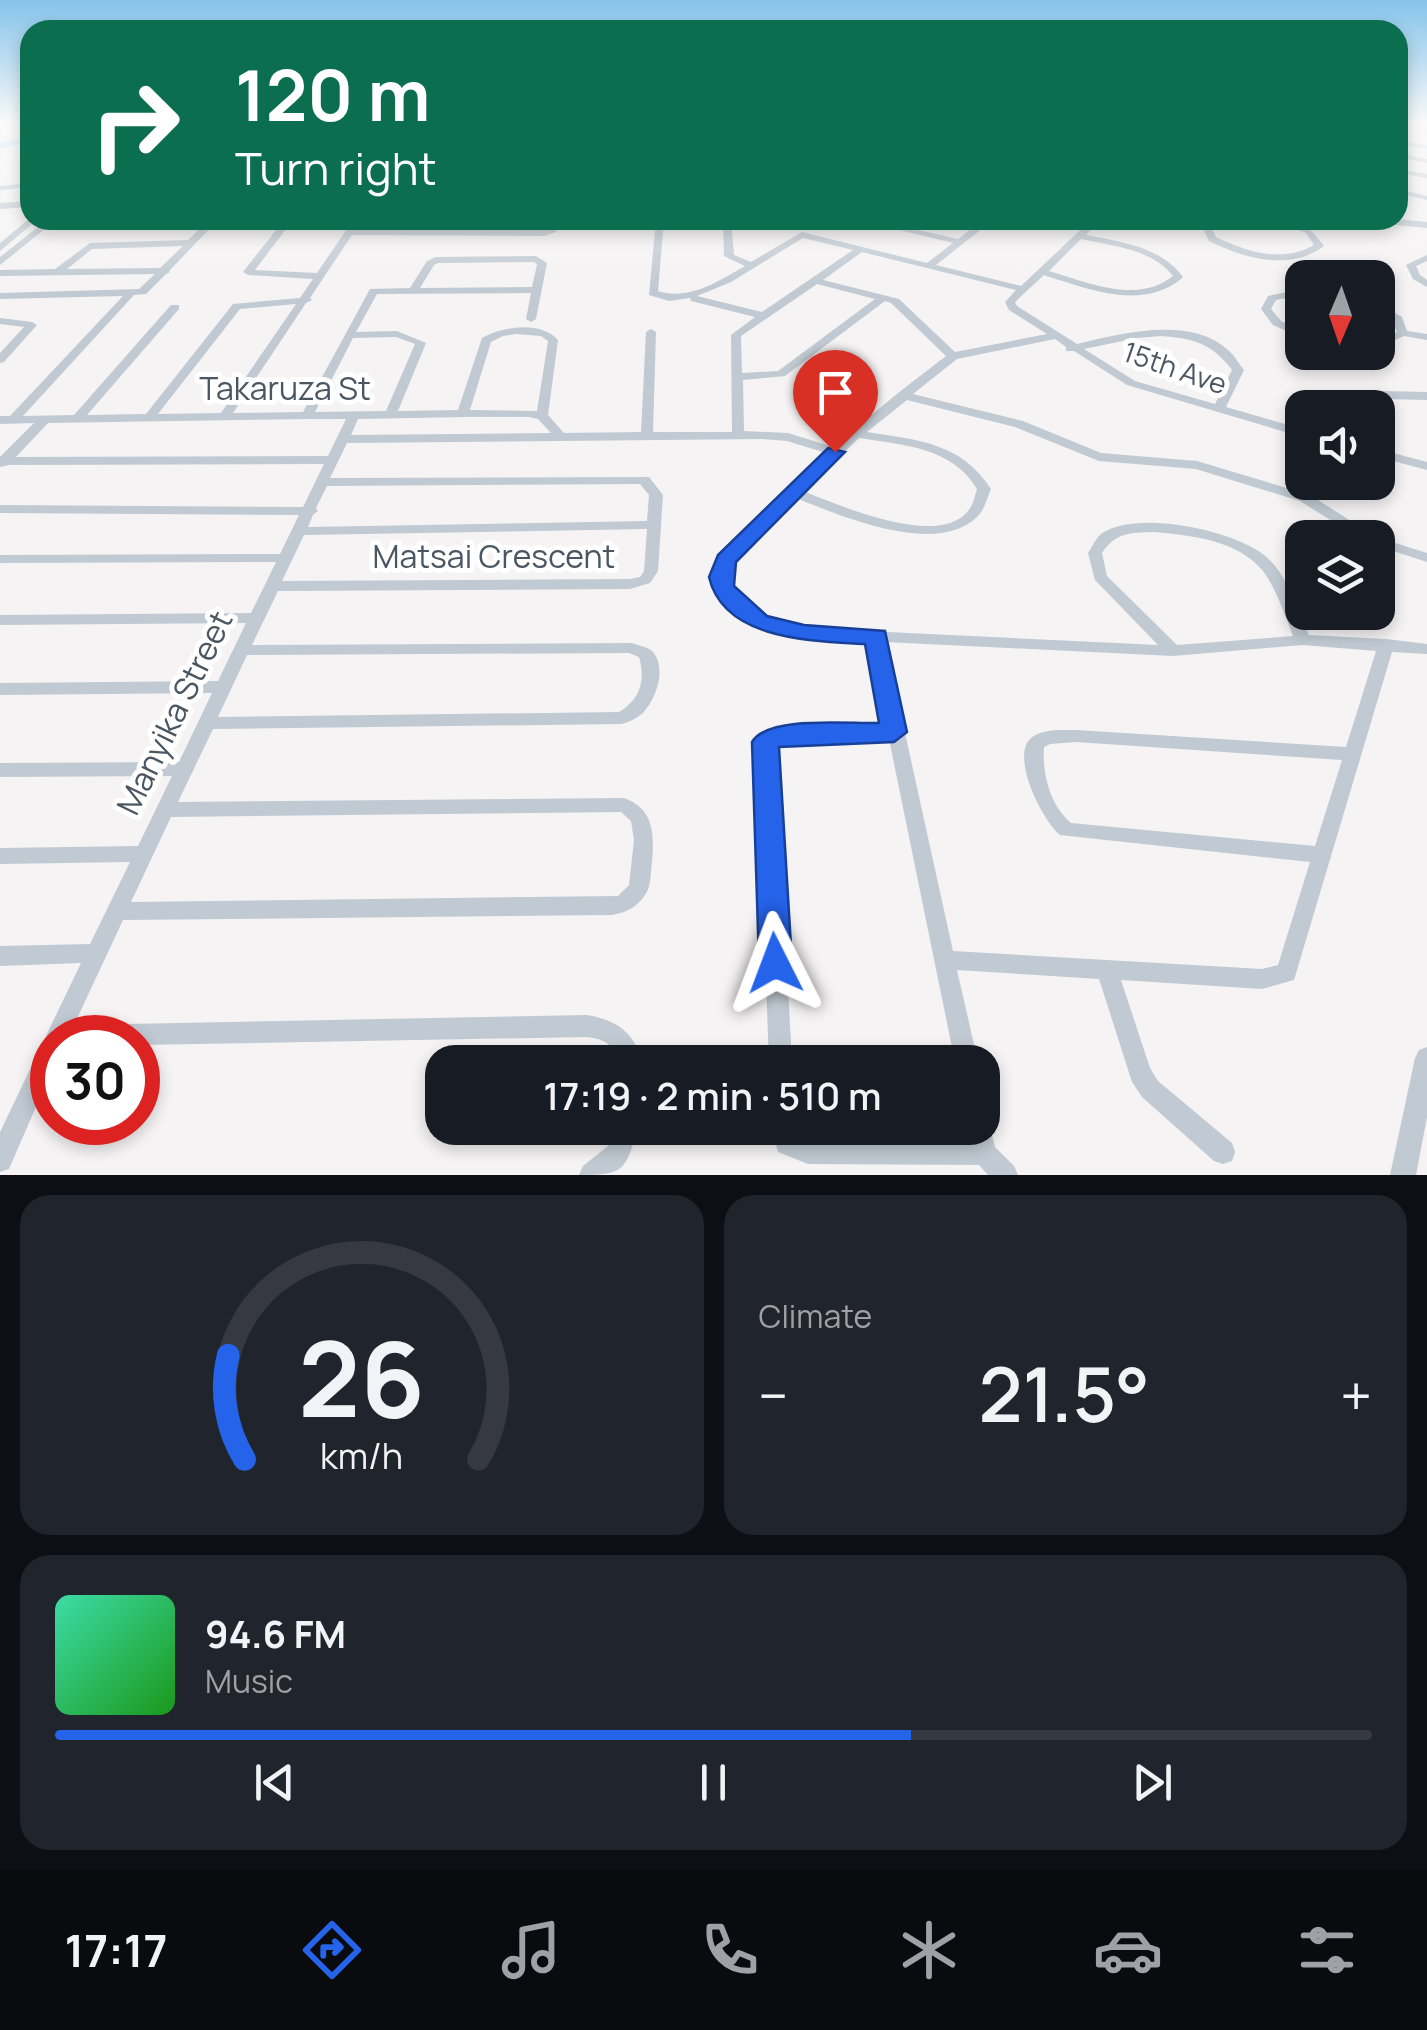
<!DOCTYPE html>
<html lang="en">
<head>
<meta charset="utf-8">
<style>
  :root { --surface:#171b24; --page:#20242c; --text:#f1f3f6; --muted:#9ea1a6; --line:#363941; --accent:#2563eb }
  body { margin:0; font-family:Manrope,sans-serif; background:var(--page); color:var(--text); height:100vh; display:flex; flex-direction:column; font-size:38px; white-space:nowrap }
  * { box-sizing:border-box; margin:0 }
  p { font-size:32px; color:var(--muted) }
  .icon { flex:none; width:55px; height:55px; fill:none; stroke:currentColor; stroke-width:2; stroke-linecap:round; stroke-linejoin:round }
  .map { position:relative; height:1175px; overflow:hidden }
  .sheet { display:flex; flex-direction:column; gap:20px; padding:20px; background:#0d0f14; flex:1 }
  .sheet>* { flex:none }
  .hud { position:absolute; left:20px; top:20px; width:1388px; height:210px; border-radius:30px; box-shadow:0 5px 15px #0003; background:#0b6e4f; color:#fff; overflow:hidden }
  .needle { width:65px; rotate:182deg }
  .tools { position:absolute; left:1285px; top:260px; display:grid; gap:20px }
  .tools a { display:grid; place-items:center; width:110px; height:110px; border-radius:20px; background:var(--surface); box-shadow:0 5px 15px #0003; font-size:50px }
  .speed { position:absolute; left:30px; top:1015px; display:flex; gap:20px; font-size:50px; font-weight:700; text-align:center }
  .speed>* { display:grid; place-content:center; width:130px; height:130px; border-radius:50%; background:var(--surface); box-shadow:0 5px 15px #0003; line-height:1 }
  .speed .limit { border:15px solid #d22; background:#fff; color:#111 }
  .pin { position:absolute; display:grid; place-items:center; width:85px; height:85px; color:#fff; margin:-102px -42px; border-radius:50% 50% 50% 0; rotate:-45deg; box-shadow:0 0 10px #0007 }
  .pin .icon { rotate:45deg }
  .me { position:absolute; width:110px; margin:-55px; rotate:357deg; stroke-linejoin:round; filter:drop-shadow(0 0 8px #0008) }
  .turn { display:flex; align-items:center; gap:35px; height:210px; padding:0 50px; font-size:45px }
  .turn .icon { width:130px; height:130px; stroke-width:2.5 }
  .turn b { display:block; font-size:70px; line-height:85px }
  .big { font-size:75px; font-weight:600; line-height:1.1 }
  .sheet .widget { flex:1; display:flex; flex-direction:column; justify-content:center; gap:15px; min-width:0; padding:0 35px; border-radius:30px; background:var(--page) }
  .sheet .dial { align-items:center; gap:0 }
  .dial svg { height:260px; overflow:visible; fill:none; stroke:var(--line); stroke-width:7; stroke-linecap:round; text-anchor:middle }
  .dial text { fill:var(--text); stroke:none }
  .song { display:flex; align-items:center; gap:30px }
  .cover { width:120px; height:120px; border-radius:15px; background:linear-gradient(135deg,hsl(160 70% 55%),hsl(120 70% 35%)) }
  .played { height:10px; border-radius:5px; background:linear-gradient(90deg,var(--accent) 65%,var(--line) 65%) }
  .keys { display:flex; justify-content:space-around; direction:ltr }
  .heat { display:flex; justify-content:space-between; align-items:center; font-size:55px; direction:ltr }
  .sheet .tiles { flex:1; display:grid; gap:20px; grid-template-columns:1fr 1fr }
  .widget:last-child { grid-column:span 2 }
  .trip { position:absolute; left:425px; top:1045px; width:575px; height:100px; border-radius:30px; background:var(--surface); box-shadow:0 5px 15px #0003; font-weight:600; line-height:100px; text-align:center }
  .menu { display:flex; height:160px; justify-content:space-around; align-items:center; background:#090b0e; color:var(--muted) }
  .menu .icon { width:70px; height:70px }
  .menu .selected { color:var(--accent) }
  .menu b { font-size:45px; color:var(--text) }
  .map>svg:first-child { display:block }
</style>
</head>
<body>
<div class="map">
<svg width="1427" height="1175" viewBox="0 0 1427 1175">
  <rect width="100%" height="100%" fill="#f5f3f3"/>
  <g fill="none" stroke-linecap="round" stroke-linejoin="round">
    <path fill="#90daee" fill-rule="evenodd" d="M30 135V141L0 149V143Z"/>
    <path fill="#c1cad2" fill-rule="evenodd" d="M1398 124 1427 129V133L1398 128Z
      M1398 140 1427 145V149L1398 144Z
      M1398 153 1427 159V163L1398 157Z
      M1398 169 1427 174V178L1398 173Z
      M30 183V187L0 190V186Z
      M1398 189 1427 196V200L1398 193Z
      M30 201V207L0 209V203Z
      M30 218 37 220 0 251V243Z
      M1398 219 1427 222V228L1376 223 1372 220Z
      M47 220H56L0 265V257Z
      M209 220H218L170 270 169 273 166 274 146 294 134 295 23 416 74 415 171 305H179V309L87 415 146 414 233 304 300 298 313 279 248 275 243 272 284 220H293L255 270 317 273 353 220H361L355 229 543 230 549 228 553 220H561L556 232 544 236 352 235 310 298 312 300 306 303 233 413 303 412 370 289 410 288 427 261 436 257 536 256 547 263 536 319 531 322 526 319 531 293 377 294 356 332 397 331 426 343 398 411 458 410 482 338C503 326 541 321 558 340L548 415 564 433 641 432 646 332 651 329 656 332 653 432H732L731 335 755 317 691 301 690 298 669 301 649 295 656 220H664L658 291C689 301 719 281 745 266L724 256 723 220H731L734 255 751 262 802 232 927 263 953 243 858 220H874L958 239 983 220H993L936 265 1021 286 1091 220H1100L1086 235C1121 242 1160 246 1183 277L1181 279C1141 311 1088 289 1044 275L1015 302 1017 306 1077 344C1120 333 1193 315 1229 351 1235 356 1239 364 1244 370L1226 407 1302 429V437L1127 385 1074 351H1066V347L1055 339 957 359 913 394 1023 421 1101 453 1197 461 1310 495 1376 537 1427 553V562L1378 546V538H1359L1300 501 1196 469 1099 461 1015 427 907 400 867 432C917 440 961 442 991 489 987 498 984 511 977 517 936 557 841 516 796 498L733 561C720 606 769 621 804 628L1158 645 1095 580 1088 553C1092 547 1096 538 1101 534 1135 509 1233 530 1264 555 1287 573 1297 609 1309 635L1386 639 1427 644V654L1392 652 1294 980 1262 989 1121 980 1150 1068 1158 1081 1232 1143 1235 1152 1232 1161 1223 1164 1214 1161 1142 1097 1132 1082 1099 979 957 970 978 1062H955L889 739 783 741 775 745 792 1062H769L757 742 760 737 780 729 886 726 869 641C846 640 822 641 799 637 760 630 697 606 721 557L826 453 787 441 762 439 347 443 330 478 649 477 663 495 658 571 650 583 630 589 278 591 252 645 631 643C638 645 648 647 653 652 667 669 656 699 643 713 636 719 629 722 621 724L213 729 178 802 624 798C658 810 654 842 651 872 650 881 650 888 645 895 636 908 627 912 612 915L123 920 74 1025 587 1015C617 1020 635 1033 642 1062H620C615 1045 604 1039 587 1037L138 1045V1038H52V1070L9 1169 0 1172V1132L81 963 0 966V946L90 944 130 862 0 864V848L138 846 172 776 0 777V763L179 762 212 693 0 695V683L218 681 246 623 0 625V615L251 613 276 562 0 563V555L280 554 299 515 0 513V505L303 507 324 464 9 465 0 467V457L34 423 0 424V416H10L123 296 0 299V293L139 289 155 274 0 276V270L55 269 90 243 188 240ZM803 238 853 250 762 312 697 296 731 282ZM1081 239C1113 246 1152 249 1173 276 1137 305 1087 282 1049 271ZM183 246 160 268 67 269 92 249ZM862 252 1016 290 1005 302 1009 310 1047 334 955 352 899 299 823 280ZM534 262 537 264 532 287 420 288 434 265 438 263ZM817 284 875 299 778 371 742 373 741 336ZM885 301 891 303 946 356 898 393 833 447 788 433 744 431 743 380 785 376ZM296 304 221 413 158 414 240 309ZM516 334 541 336 548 341 537 411 470 410 491 342 503 336ZM1161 336C1193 338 1213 344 1232 370L1215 404 1135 381 1084 349 1137 338ZM396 337 415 344 386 411 315 412 353 338ZM466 417H529L538 419 551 433 351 435 358 419ZM311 419H346L328 456 16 457 48 423ZM859 438C903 445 952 447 977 489 975 495 973 506 968 511 938 549 839 505 803 491ZM640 484 649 495 647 521 308 527 313 515 318 511 316 508 327 486ZM647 529 644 571 640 577 630 579 282 581 304 535ZM1153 532C1190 535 1238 540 1263 571 1277 590 1284 614 1293 636L1177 645 1107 576 1102 553C1116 532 1130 533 1153 532ZM885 642 1173 656 1303 645 1376 651 1346 747 1076 730C1063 730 1039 728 1029 740 1012 761 1043 821 1060 835L1310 862 1278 965 1262 969 953 951ZM629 653 639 657C646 680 640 700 619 712L218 717 247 655ZM1076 742 1342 760 1315 846 1071 823C1050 805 1042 774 1044 747L1050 744ZM621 812 631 821 634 840 629 885 618 896 131 902 171 817Z
      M1274 220C1298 220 1310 226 1324 246 1290 272 1243 258 1209 241L1201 224 1208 222 1216 237C1246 252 1283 263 1314 245L1306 233Z
      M1427 255V261L1416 266 1420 275 1427 280V287L1413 279 1406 265Z
      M1302 289V295L1276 300 1271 309 1281 321 1302 331V338L1273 325 1261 309 1268 296Z
      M1378 303 1402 317 1407 331 1427 334V340L1404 336 1378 348V341L1397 332 1393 321 1378 310Z
      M0 318 32 322 37 325 4 362 0 363V353L24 327 0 324Z
      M1381 391 1427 392V400L1383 399 1365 408H1349Z
      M1378 449 1427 462V470L1378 457Z
      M1427 1047V1117L1416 1175H1390L1415 1058 1419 1050Z
      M982 1117 988 1119 995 1147 1014 1166 1018 1175H988L979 1165 808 1164 778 1152 771 1128H795L797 1135 808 1140 969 1141 967 1128H982Z
      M614 1128H638C625 1171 625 1175 579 1175L583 1166 608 1146Z"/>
  </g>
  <linearGradient id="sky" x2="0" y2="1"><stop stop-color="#85c3ea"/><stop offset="0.43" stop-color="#fafafa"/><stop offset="1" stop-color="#fafafa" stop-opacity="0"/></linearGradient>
  <rect width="1427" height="287" fill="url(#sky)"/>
  <path fill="#2563eb" stroke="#184099" stroke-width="2.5" d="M828 448 845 452 736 562 734 586 767 616 804 625 885 631 907 732 894 742 779 747 792 963 787 974 775 978 764 974 759 963 752 742C768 715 849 724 879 723L865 644C814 641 724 641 709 577L718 555Z"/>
  <g text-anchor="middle" stroke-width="10" stroke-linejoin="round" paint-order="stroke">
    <g font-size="28" fill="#4a5661" stroke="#fff">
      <text transform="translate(1175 368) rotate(19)" y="10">15th Ave</text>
    </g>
    <g font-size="32" fill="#4a5661" stroke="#fff">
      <text x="285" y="400">Takaruza St</text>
      <text x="494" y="568">Matsai Crescent</text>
      <text transform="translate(175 713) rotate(-64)" y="11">Manyika Street</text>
    </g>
  </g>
</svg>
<div class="tools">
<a><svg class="needle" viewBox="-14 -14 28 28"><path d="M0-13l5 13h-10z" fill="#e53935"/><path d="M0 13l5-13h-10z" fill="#9ea1a6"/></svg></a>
<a><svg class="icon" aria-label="sound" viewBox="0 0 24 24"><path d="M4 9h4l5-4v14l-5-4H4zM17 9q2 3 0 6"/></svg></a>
<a><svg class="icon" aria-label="layers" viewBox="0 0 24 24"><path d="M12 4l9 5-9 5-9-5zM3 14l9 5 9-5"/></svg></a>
</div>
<div class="speed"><div class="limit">30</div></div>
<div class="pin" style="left:835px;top:452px;background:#d93025"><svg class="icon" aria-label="arrive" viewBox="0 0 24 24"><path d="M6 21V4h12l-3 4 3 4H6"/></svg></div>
<svg class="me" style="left:775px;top:963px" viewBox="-20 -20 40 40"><path d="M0-17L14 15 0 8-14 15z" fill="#2563eb" stroke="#fff" stroke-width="4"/></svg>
<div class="trip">17:19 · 2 min · 510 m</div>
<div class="hud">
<div class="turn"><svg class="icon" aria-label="right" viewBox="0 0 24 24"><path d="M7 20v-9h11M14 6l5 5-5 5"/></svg><div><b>120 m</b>Turn right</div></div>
</div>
</div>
<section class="sheet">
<div class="tiles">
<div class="widget dial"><svg viewBox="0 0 100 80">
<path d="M14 69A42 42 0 1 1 86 69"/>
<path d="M14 69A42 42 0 0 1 9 37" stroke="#2563eb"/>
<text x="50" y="56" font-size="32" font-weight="700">26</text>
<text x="50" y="72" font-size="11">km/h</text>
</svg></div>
<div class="widget"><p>Climate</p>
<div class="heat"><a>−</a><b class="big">21.5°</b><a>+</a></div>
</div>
<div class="widget">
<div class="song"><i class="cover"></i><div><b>94.6 FM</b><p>Music</p></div></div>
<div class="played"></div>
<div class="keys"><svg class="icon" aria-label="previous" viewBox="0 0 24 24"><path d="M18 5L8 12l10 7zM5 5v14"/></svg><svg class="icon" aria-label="pause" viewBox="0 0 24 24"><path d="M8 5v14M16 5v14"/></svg><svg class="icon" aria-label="next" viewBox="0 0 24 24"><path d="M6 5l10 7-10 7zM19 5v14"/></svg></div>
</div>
</div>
</section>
<nav class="menu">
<b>17:17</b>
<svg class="icon selected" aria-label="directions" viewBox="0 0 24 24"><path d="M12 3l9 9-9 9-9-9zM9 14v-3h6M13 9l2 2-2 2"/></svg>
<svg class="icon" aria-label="music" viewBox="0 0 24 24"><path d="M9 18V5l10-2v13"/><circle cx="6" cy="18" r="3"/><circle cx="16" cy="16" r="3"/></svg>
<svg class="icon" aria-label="phone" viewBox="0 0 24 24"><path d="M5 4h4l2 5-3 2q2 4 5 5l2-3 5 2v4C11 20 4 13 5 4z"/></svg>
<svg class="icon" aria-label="climate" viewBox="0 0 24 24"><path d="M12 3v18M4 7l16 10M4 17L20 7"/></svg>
<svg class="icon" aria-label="car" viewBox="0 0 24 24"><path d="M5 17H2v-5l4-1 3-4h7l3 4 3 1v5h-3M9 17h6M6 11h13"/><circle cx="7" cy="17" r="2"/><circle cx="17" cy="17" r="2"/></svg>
<svg class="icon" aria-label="filters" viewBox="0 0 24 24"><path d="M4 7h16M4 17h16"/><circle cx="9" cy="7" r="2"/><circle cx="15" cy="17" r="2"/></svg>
</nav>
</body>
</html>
